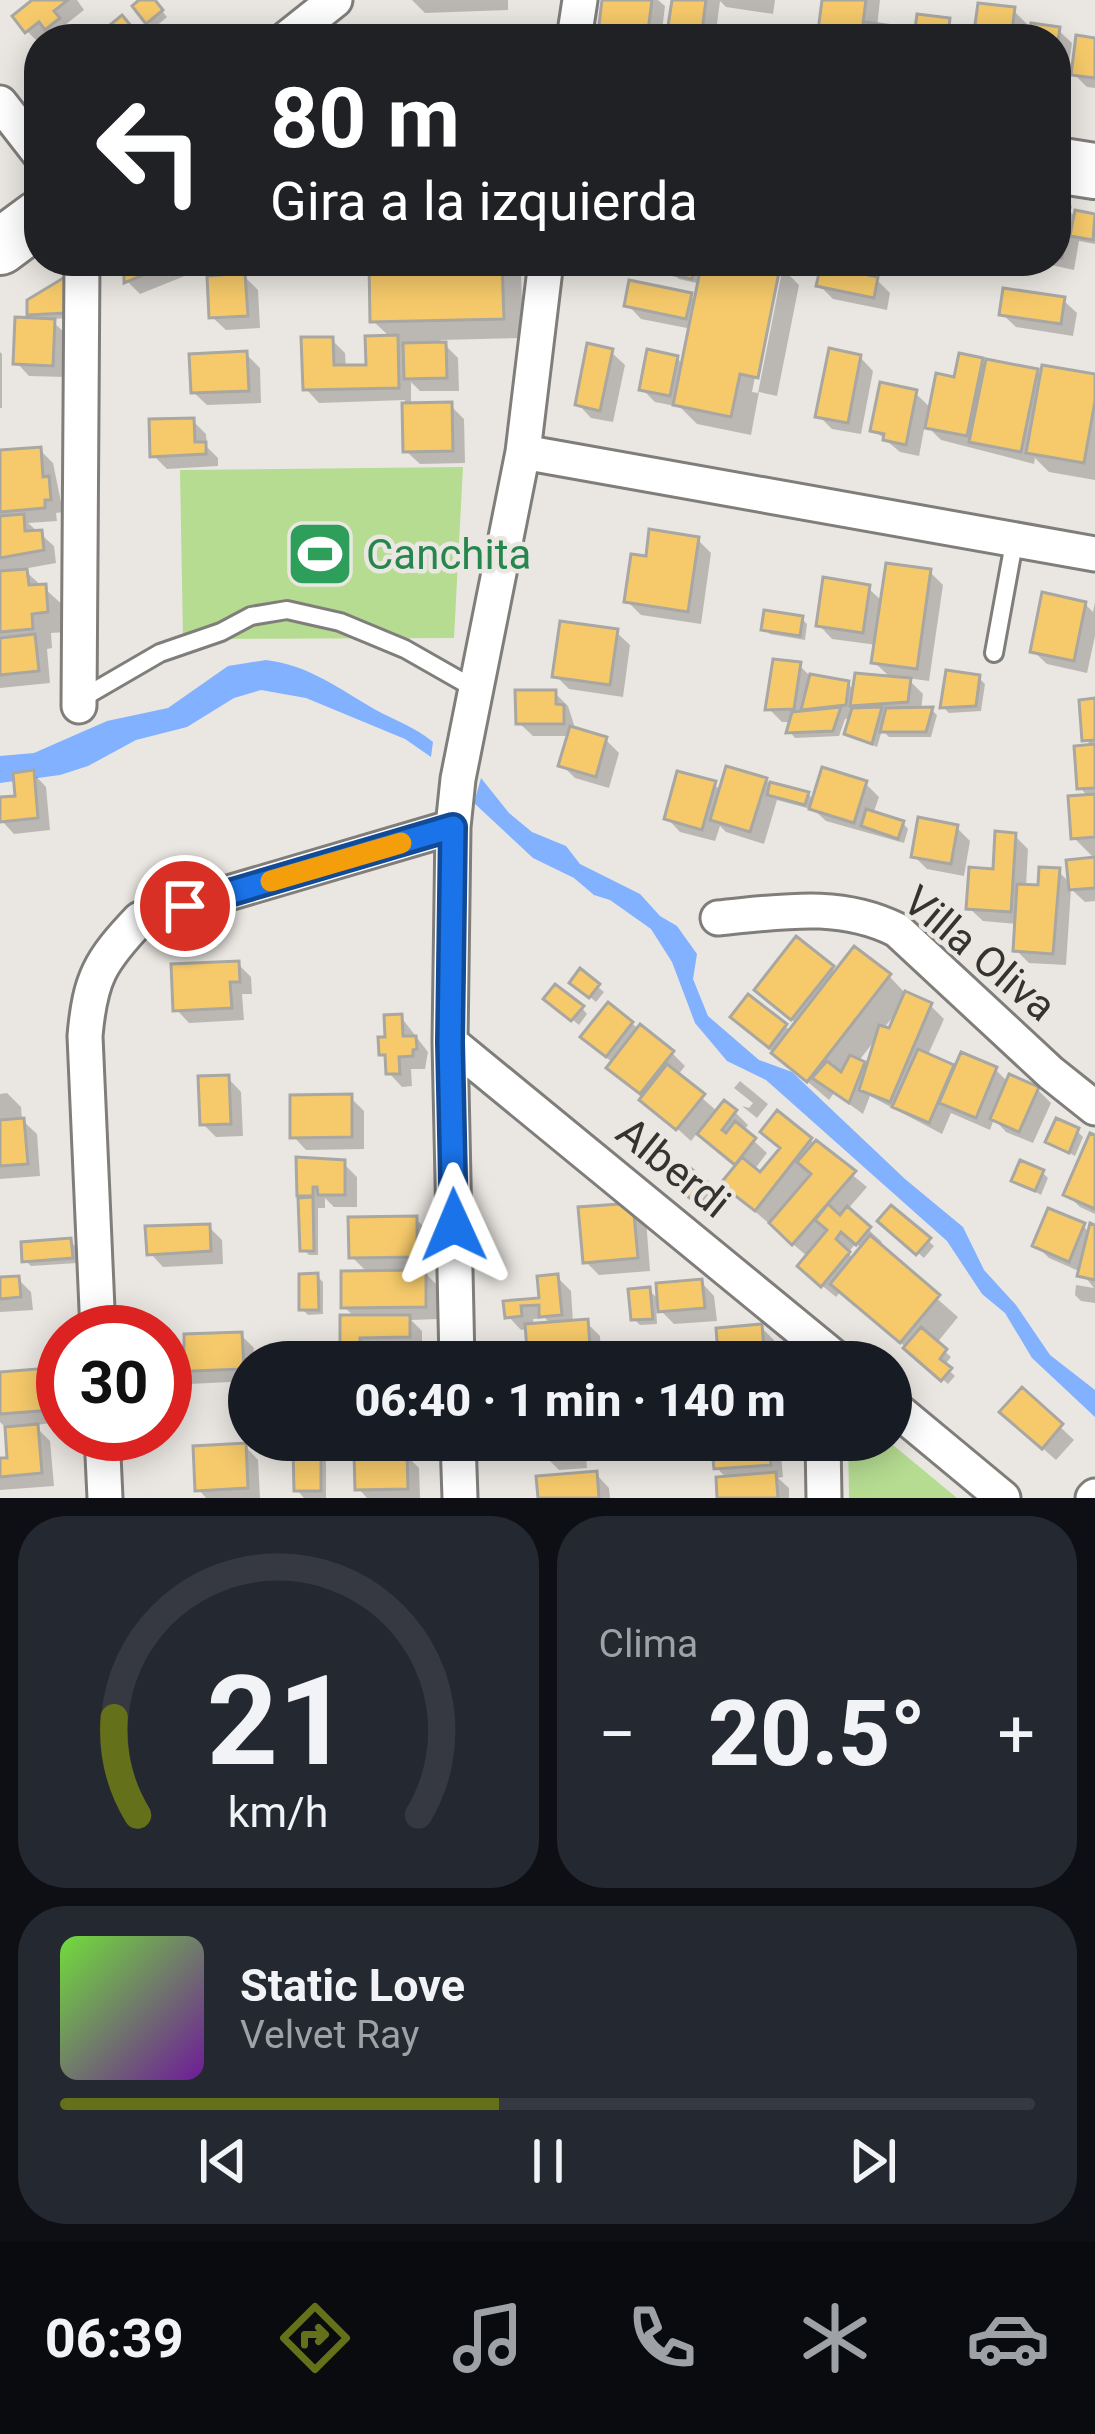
<!DOCTYPE html>
<html lang="es">
<head>
<meta charset="utf-8">
<style>
  :root { --surface:#171b24; --page:#242831; --text:#f1f3f6; --muted:#9ea1a6; --line:#363941; --accent:#64701a }
  body { margin:0; font-family:Roboto,sans-serif; background:var(--page); color:var(--text); height:100vh; display:flex; flex-direction:column; font-size:45px; white-space:nowrap }
  * { box-sizing:border-box; margin:0 }
  p { font-size:39px; color:var(--muted) }
  .icon { flex:none; width:66px; height:66px; fill:none; stroke:currentColor; stroke-width:2; stroke-linecap:round; stroke-linejoin:round }
  .map { position:relative; height:1498px; overflow:hidden }
  .side { display:flex; flex-direction:column; gap:18px; padding:18px; background:#0d0f14; flex:1 }
  .side>* { flex:none }
  .hud { position:absolute; left:24px; top:24px; width:1047px; height:252px; border-radius:48px; box-shadow:0 6px 30px #0003; background:#202124; color:#fff; overflow:hidden }
  .speed { position:absolute; left:36px; top:1305px; display:flex; gap:24px; font-size:60px; font-weight:700; text-align:center }
  .speed>* { display:grid; place-content:center; width:156px; height:156px; border-radius:50%; background:var(--surface); box-shadow:0 6px 30px #0003; line-height:1 }
  .speed .limit { border:18px solid #d22; background:#fff; color:#111 }
  .pin { position:absolute; display:grid; place-items:center; width:102px; height:102px; color:#fff; margin:-51px; border:6px solid #fff; border-radius:50%; box-shadow:0 3px 12px #0007 }
  .me { position:absolute; width:132px; margin:-66px; rotate:359deg; stroke-linejoin:round; filter:drop-shadow(0 0 9px #0008) }
  .turn { display:flex; align-items:center; gap:42px; height:252px; padding:0 48px; font-size:54px }
  .turn .icon { width:156px; height:156px; stroke-width:2.5 }
  .turn b { display:block; font-size:84px; line-height:102px }
  .big { font-size:90px; font-weight:800; line-height:1.1 }
  .side .tile { flex:1; display:flex; flex-direction:column; justify-content:center; gap:18px; min-width:0; padding:0 42px; border-radius:48px; background:var(--page) }
  .side .dial { align-items:center; gap:0 }
  .dial svg { height:312px; overflow:visible; fill:none; stroke:var(--line); stroke-width:7; stroke-linecap:round; text-anchor:middle }
  .dial text { fill:var(--text); stroke:none }
  .song { display:flex; align-items:center; gap:36px }
  .cover { width:144px; height:144px; border-radius:18px; background:linear-gradient(135deg,hsl(100 70% 55%),hsl(280 70% 35%)) }
  .played { height:12px; border-radius:6px; background:linear-gradient(90deg,var(--accent) 45%,var(--line) 45%) }
  .keys { display:flex; justify-content:space-around; direction:ltr }
  .heat { display:flex; justify-content:space-between; align-items:center; font-size:66px; direction:ltr }
  .side .tiles { flex:1; display:grid; gap:18px; grid-template-columns:1fr 1fr }
  .tile:last-child { grid-column:span 2 }
  .trip { position:absolute; left:228px; top:1341px; width:684px; height:120px; border-radius:60px; background:var(--surface); box-shadow:0 6px 30px #0003; font-weight:800; line-height:120px; text-align:center }
  .dock { display:flex; height:192px; justify-content:space-around; align-items:center; background:#090b0e; color:var(--muted) }
  .dock .icon { width:84px; height:84px }
  .dock .active { color:var(--accent) }
  .dock b { font-size:54px; color:var(--text) }
  .map>svg:first-child { display:block }
</style>
</head>
<body>
<div class="map">
<svg width="1095" height="1498" viewBox="0 0 1095 1498">
  <rect width="100%" height="100%" fill="#eae7e2"/>
  <path fill="#b5dc91" d="M463 467 454 638 183 639 180 470Z
    M848 1440H887L957 1498H849Z"/>
  <path fill="#81b1ff" d="M266 660C309 665 339 689 376 710 396 721 415 727 433 742L431 757 405 739 306 698 261 690 234 698 187 727 136 740 88 766 60 775 0 783V756L34 753 107 721 168 708 228 666Z
    M481 778 509 813 532 832 566 846 580 864 640 894 660 916 677 926 697 954 693 979 708 1016 759 1060 792 1072 905 1179 963 1227 984 1270 1016 1305 1050 1355 1095 1390V1417L1032 1358 1005 1313 982 1294 947 1241 766 1080 727 1061 695 1023 672 962 651 929 610 900 594 895 574 878 533 858 474 803Z"/>
  <path fill="#0003" fill-rule="evenodd" d="M37 0H77L84 10 65 25 71 33 63 39 53 34 39 39V43L27 31Z
    M144 0H153L167 17 154 28 148 22Z
    M412 0H508V10L425 13Z
    M605 0H658L665 6 661 39H609L601 32Z
    M675 0H775L773 14 726 7 720 1 715 39H669Z
    M825 0H880L877 27 917 33 948 21 966 39H820Z
    M1013 10 1027 24 1025 39H976Z
    M1058 30 1072 43 1062 113H1056V39H1032Z
    M1095 41V88L1087 87 1074 74Z
    M1056 208 1068 210 1077 218V214L1095 217V244L1079 241 1074 270 1033 261H1056Z
    M127 261H201L202 269 140 294 127 281Z
    M372 261H512L521 270 523 338 440 340 458 358 459 391H420L411 382V406L450 405 464 419 465 463 420 464 406 451 405 400 319 403 306 389 332 340 345 353 346 368 369 367 391 338 373 321Z
    M610 261H642L639 276 615 271Z
    M675 261H760L779 265 799 285 777 396 759 392 751 435 697 424 680 407 655 402 642 389 677 358 684 366 692 329 641 319 628 305 690 296 697 302 701 284 679 279 673 273ZM775 276H781L758 393 752 392Z
    M244 276 258 290 260 328 226 330 212 317Z
    M877 280 890 293 887 310 833 299 819 285Z
    M64 281 69 286 71 318 50 319 67 335 65 377 29 376 16 362 38 321 30 314Z
    M1063 300 1077 313 1073 336 1016 327 1002 314Z
    M0 352 2 354V408H0Z
    M611 352 625 365 613 422 591 418 578 404Z
    M246 354 260 368 261 403 207 405 193 392Z
    M860 357 873 371 861 434 832 429 819 416Z
    M981 361 987 367 1037 372 1043 377H1095V480L1049 472 1035 458 1034 464 941 440 925 424 919 456 900 452 874 430 915 393 932 409 956 380Z
    M193 421 206 434 207 447 218 458V466L167 469 153 455Z
    M40 450 53 463 63 512 56 513 57 521 28 523 54 546 56 563 23 569 65 607 66 632 51 633 52 648 47 649 50 683 0 688V453Z
    M698 540 711 553 701 624 641 615 627 601 649 559Z
    M930 572 943 585 929 681 907 678 923 694 921 710H932L937 715 931 737H889L882 730 877 747 848 733 852 718 845 719 839 736 795 738 790 732 793 722H782L769 709 799 665 811 677 847 683 855 691 892 679 874 662 877 645 832 639 819 625 868 588 883 602Z
    M1095 602V636L1087 673 1047 664 1033 651 1085 604 1093 612Z
    M801 618 807 624 805 640 770 634 764 629Z
    M616 632 630 645 623 697 569 689 556 676Z
    M979 678 985 684 981 711 949 713 943 707Z
    M555 693 568 706 576 731 606 740 619 753 609 788 575 778 562 765 570 736H533L519 723Z
    M1095 701V859L1074 838 1090 798 1080 788 1093 747 1085 739Z
    M33 773 46 787 50 830 14 834 1 820 0 800 18 798Z
    M765 781 808 794 815 801 865 783 879 797 873 814 903 823 908 829 904 843 826 821 814 810 777 800 764 844 726 832 720 826 715 841 680 832 667 818 714 784 721 791Z
    M957 828 970 841 964 876 927 869 914 856Z
    M1015 836 1028 849 1026 887 1041 889 1058 871 1071 884 1095 860V901L1085 902 1071 889 1066 965 1029 963 1016 950 1017 924 983 921 969 908Z
    M238 964 251 977 252 994H242L244 1020 189 1023 176 1009Z
    M832 968 837 973 889 976 908 996 930 1005 944 1019 927 1057 957 1070H996L1008 1082 1037 1089 1051 1103 1033 1143 1006 1132 994 1119 990 1130 951 1113 942 1134 870 1096 863 1114 834 1093 829 1100 747 1030 785 1026 791 1032 797 1024 771 1003ZM897 1012 891 1031 883 1029ZM878 1036 868 1069 858 1062Z
    M581 973 604 992 596 1002 579 988Z
    M553 1004 582 1008 587 1014 579 1025Z
    M608 1006 672 1053 685 1066 677 1076 718 1112H735L748 1125 743 1131 767 1153 754 1170 761 1176 810 1140 867 1187 847 1210 882 1242 878 1247 958 1317 936 1344 951 1357 944 1366 955 1376 948 1384 841 1291 836 1297 814 1279 808 1257 738 1197V1166L698 1132 691 1141 623 1080 613 1063 597 1050ZM856 1243 862 1249 854 1259 848 1253Z
    M401 1017 428 1052 425 1069H411L412 1086 402 1087 389 1073 388 1060 382 1054Z
    M228 1078 241 1092 243 1136 216 1137 203 1124Z
    M740 1081 768 1104 757 1118 742 1106 749 1108 753 1103 734 1088Z
    M7 1093 21 1107 22 1120 37 1134 40 1176 0 1179V1094Z
    M350 1097 364 1111V1149L306 1150 293 1136Z
    M1077 1131 1083 1137 1075 1156 1049 1142Z
    M1095 1139V1214L1080 1207 1067 1194Z
    M343 1163 357 1177V1207H334L325 1198V1208H318V1255H309L303 1249 300 1195Z
    M1042 1172 1048 1178 1041 1195 1015 1180Z
    M709 1187 715 1193 704 1206 683 1191Z
    M632 1206 646 1219 650 1271 599 1275 586 1262Z
    M891 1209 934 1246 924 1258 881 1221Z
    M416 1219 429 1232V1269H421L438 1286 439 1319 411 1320 422 1331V1349L372 1350V1357H357L343 1344 356 1318 344 1307 369 1274 352 1257Z
    M1083 1226 1090 1233 1095 1228V1303L1081 1301 1075 1295 1076 1285 1094 1288 1081 1272 1049 1258 1036 1245Z
    M209 1227 222 1240 223 1264 163 1267 150 1253Z
    M70 1241 76 1247 77 1263 31 1266 25 1260Z
    M317 1276 323 1282V1314L308 1315 302 1309Z
    M557 1277 571 1291 573 1323 586 1322 600 1336 601 1354 650 1350 656 1362H531L528 1329 521 1330 508 1316 507 1304 542 1301ZM545 1318 552 1325 534 1327 533 1319Z
    M18 1279 31 1292 33 1310 0 1312V1280Z
    M701 1282 714 1296 717 1321 674 1324 656 1306 657 1324 640 1325 634 1319 649 1290 660 1301Z
    M761 1327 774 1340 776 1362H711Z
    M241 1335 254 1348 249 1381 170 1385 165 1380V1344L173 1354Z
    M48 1371 61 1385 63 1422 34 1425 50 1441 54 1486 0 1490V1461H10L5 1427 0 1422V1375Z
    M1022 1391 1074 1440 1056 1460 1016 1425Z
    M352 1440H464L465 1452 404 1453 419 1468 420 1498H332H367L358 1488 367 1455Z
    M545 1440H621L622 1453 586 1457 587 1468 559 1470 546 1457Z
    M714 1440H796L797 1454 781 1455 783 1477 778 1478 789 1488V1498H720L719 1479H727L717 1468Z
    M245 1446 258 1460 260 1498H206L198 1489Z
    M320 1451 326 1457V1498H304L297 1490Z
    M596 1474 609 1488 610 1498H541L539 1479Z"/>
  <path fill="#f6ca6b" stroke="#a9a7a2" stroke-width="3" d="M32 0H68L54 11 60 18 45 30 39 22 25 33 12 16Z
    M139 0H155L163 10 146 24 132 6Z
    M602 0H652L647 39 598 33Z
    M672 0H706L701 39H666Z
    M822 0H866L861 39H817Z
    M978 3 1015 7 1011 39H973Z
    M917 14 950 18 948 35 964 39H862L864 22 915 29Z
    M122 15 142 39H113L105 29Z
    M1031 23 1060 27 1056 55V39H1029Z
    M1076 35 1095 38V78L1071 75Z
    M1056 205 1070 207 1062 258H1056Z
    M1075 210 1095 214 1093 240 1070 236Z
    M124 261H177L124 283Z
    M369 261H502L504 319 370 322Z
    M672 261H695L692 279 670 274Z
    M702 261 781 262 758 378 740 374 731 417 673 405Z
    M821 265 878 277 874 298 816 286Z
    M245 273 248 316 209 318 207 276Z
    M65 277 67 313 27 315V300Z
    M629 280 692 293 686 319 624 306Z
    M1003 288 1065 297 1061 324 999 315Z
    M15 317 55 319 53 366 13 364Z
    M398 335 399 388 303 390 301 337H333L334 365H366L365 336Z
    M446 342 447 378 404 379 403 343Z
    M587 343 613 349 600 411 575 405Z
    M829 348 861 355 848 423 815 417Z
    M647 349 678 356 670 396 639 390Z
    M247 351 249 391 191 393 189 354Z
    M959 353 983 358 967 436 925 428 936 373 954 377Z
    M986 359 1038 369 1021 452 969 442Z
    M1042 365 1095 374V401L1084 463 1026 453Z
    M880 382 917 390 906 445 883 440 884 434 870 431Z
    M452 402 453 451 403 452 402 403Z
    M194 418 195 442H206V454L150 457 149 419Z
    M41 447 43 477 49 476 51 500H45V508L0 512V450Z
    M24 514 25 531 42 530 44 550 0 558V516Z
    M649 529 699 537 688 612 624 602 631 554 646 556Z
    M886 563 931 569 917 669 871 663Z
    M27 569 29 585 46 584 48 612 32 614 33 629 0 632V571Z
    M823 577 870 585 863 633 816 626Z
    M1042 592 1086 602 1074 661 1030 652Z
    M764 610 803 616 800 636 761 630Z
    M560 621 618 629 610 685 552 677Z
    M35 634 39 671 0 675V638Z
    M773 659 801 662 794 709 765 710Z
    M946 670 980 675 976 706 940 708Z
    M855 673 911 678 908 702 850 706Z
    M810 674 849 681 846 705 801 710Z
    M515 690H556V704L564 705V724H516Z
    M1095 698V740L1082 741 1079 700Z
    M841 707 833 731 786 733 792 712Z
    M882 707 872 744 844 734 852 708Z
    M933 707 926 732H880L886 708Z
    M570 726 607 737 596 777 558 766Z
    M1095 744V788L1077 789 1074 746Z
    M726 766 767 778 750 832 710 820Z
    M822 767 867 781 854 823 809 809Z
    M34 770 38 818 0 822V797L15 796 13 773Z
    M677 771 716 781 702 830 664 819Z
    M770 782 809 792 805 805 767 795Z
    M1095 794V837L1071 839 1068 796Z
    M866 809 904 821 898 839 861 826Z
    M918 817 958 825 951 864 911 857Z
    M995 831 1016 833 1011 912 966 909 969 867 993 869Z
    M1095 857V888L1069 890 1066 860Z
    M1039 867 1060 868 1053 954 1013 951 1017 884 1038 885Z
    M796 936 834 966 791 1020 754 990Z
    M854 946 891 974 807 1082 771 1053Z
    M239 961 240 982H230L232 1008 173 1011 171 964Z
    M580 968 600 984 589 998 569 983Z
    M555 984 584 1006 571 1021 543 999Z
    M905 991 932 1003 890 1102 859 1090 879 1025 889 1028Z
    M748 994 787 1024 769 1048 730 1017Z
    M608 1002 633 1022 606 1057 580 1037Z
    M402 1014 403 1036H416L417 1049 413 1050V1056L399 1057 400 1074H386L385 1055H379L378 1037H385L384 1015Z
    M640 1024 674 1051 640 1094 606 1068Z
    M918 1049 954 1065 929 1123 892 1107Z
    M961 1052 997 1067 976 1118 939 1103Z
    M850 1055 865 1062 849 1103 812 1078 827 1061 841 1072Z
    M667 1064 705 1094 676 1130 639 1100Z
    M1009 1074 1039 1087 1019 1132 990 1119Z
    M229 1075 231 1124 200 1125 198 1076Z
    M352 1094V1137L290 1138V1095Z
    M724 1100 737 1110 722 1130 726 1133 735 1121 756 1138 735 1165 697 1134Z
    M777 1110 812 1138 755 1211 720 1184 742 1157 760 1172 780 1148 760 1132Z
    M24 1118 28 1164 0 1166V1120Z
    M1056 1118 1079 1128 1069 1153 1045 1142Z
    M1090 1133 1095 1135V1209L1063 1195Z
    M816 1140 856 1171 792 1245 769 1223 811 1174 797 1162Z
    M296 1157 345 1160V1195H318L317 1187H313V1196H297Z
    M1020 1160 1044 1170 1035 1191 1011 1181Z
    M688 1166 711 1185 696 1203 673 1185Z
    M313 1197 314 1251H300L298 1198Z
    M633 1203 638 1258 583 1263 578 1207Z
    M828 1204 840 1215 847 1206 871 1227 856 1245 841 1232 836 1239 850 1252 821 1287 797 1266 827 1230 815 1220Z
    M891 1205 931 1238 916 1255 877 1221Z
    M1048 1208 1085 1223 1069 1262 1032 1246Z
    M417 1216V1257L349 1258 348 1217Z
    M1090 1223 1095 1225V1280L1077 1276Z
    M210 1224 211 1251 147 1255 145 1226Z
    M870 1235 940 1295 900 1343 830 1284Z
    M71 1238 73 1258 22 1262 21 1242Z
    M426 1270V1307L341 1308V1271Z
    M318 1273 319 1310H299V1274Z
    M558 1274 562 1315 539 1317V1305L521 1306 522 1316 505 1318 503 1301 539 1298 537 1276Z
    M19 1276 21 1297 0 1299V1277Z
    M702 1279 705 1308 658 1312 656 1283Z
    M650 1287 653 1319 631 1320 628 1289Z
    M340 1315H410V1337L360 1338V1345H340Z
    M588 1319 590 1347 566 1349 567 1362H528L525 1324Z
    M762 1324 765 1362H708V1353H718L716 1328Z
    M921 1327 947 1349 940 1359 952 1368 941 1381 903 1348Z
    M242 1332 244 1369 165 1372V1352L184 1351V1334Z
    M651 1347 652 1362H592L591 1352Z
    M49 1368 52 1410 0 1414V1372Z
    M1022 1387 1063 1424 1042 1449 999 1412Z
    M38 1424 42 1473 0 1477V1458H7L5 1427Z
    M542 1440H610V1441L574 1444 575 1455 543 1458Z
    M711 1440H785L786 1442 769 1443 771 1465 714 1469Z
    M246 1443 248 1488 195 1491 193 1446Z
    M321 1448V1491H294L293 1449Z
    M354 1452H407L408 1489 355 1490Z
    M597 1471 599 1498H538L536 1476Z
    M776 1472 778 1498H717L716 1477Z"/>
  <g fill="none" stroke-linecap="round" stroke-linejoin="round">
    <g stroke="#807e7a" stroke-width="22">
      <path id="service" d="M994 653 1014 543
        M79 700 160 653 221 632 251 616 287 610 340 622 405 649 477 690"/>
    </g>
    <g stroke="#807e7a" stroke-width="39">
      <path id="minor" d="M286 39 335 0
        M574 39 580 0
        M0 103 39 153
        M523 452 1095 554
        M79 706 82 261
        M718 918C781 912 839 901 897 930L1051 1073 1095 1108
        M450 1042 840 1362
        M98 1332 85 1036C90 978 100 961 140 919L453 827
        M457 1362 450 1042 453 827 458 779 523 452 546 261
        M891 1405 1003 1498
        M102 1434 105 1498
        M458 1440 460 1498
        M823 1440 824 1498
        M1093 1498 1095 1496"/>
    </g>
    <g stroke="#807e7a" stroke-width="60">
      <path id="primary" d="M1056 165 1095 171
        M0 247 39 218"/>
    </g>
    <use href="#service" stroke="#fff" stroke-width="16"/>
    <use href="#minor" stroke="#fff" stroke-width="33"/>
    <use href="#primary" stroke="#fff" stroke-width="54"/>
  </g>
  <g fill="none" stroke-linecap="round" stroke-linejoin="round">
    <g stroke="#114b97" stroke-width="30">
      <path id="route" d="M185 906 453 827 450 1042 454 1225"/>
    </g>
    <use href="#route" stroke="#1a73e8" stroke-width="21"/>
    <path stroke="#f59e0b" stroke-width="21" d="M271 881 401 843"/>
  </g>
  <defs>
    <g id="stadium-square" transform="scale(3.45)"><rect x="-9" y="-9" width="18" height="18" rx="4" fill="#2e9e5b" stroke="#eae7e2"/><path d="M0-5a6.5 5 0 1 0 0 10a6.5 5 0 1 0 0-10ZM-3.5-1.8h7v3.6h-7Z" fill="#fff"/></g>
  </defs>
  <g fill-rule="evenodd">
    <use href="#stadium-square" x="320" y="554"/>
  </g>
  <g text-anchor="middle" stroke-width="9" stroke-linejoin="round" paint-order="stroke">
    <g font-size="42" fill="#27864d" stroke="#eae7e2" text-anchor="start">
      <text x="366" y="569">Canchita</text>
    </g>
    <g font-size="42" fill="#343331" stroke="#eae7e2">
      <text transform="translate(980 953) rotate(40)" y="15">Villa Oliva</text>
      <text transform="translate(674 1167) rotate(39)" y="15">Alberdi</text>
    </g>
  </g>
</svg>
<div class="speed"><div class="limit">30</div></div>
<div class="pin" style="left:185px;top:906px;background:#d93025"><svg class="icon" aria-label="arrive" viewBox="0 0 24 24"><path d="M6 21V4h12l-3 4 3 4H6"/></svg></div>
<svg class="me" style="left:454px;top:1225px" viewBox="-20 -20 40 40"><path d="M0-17L14 15 0 8-14 15z" fill="#1a73e8" stroke="#fff" stroke-width="4"/></svg>
<div class="trip">06:40 · 1 min · 140 m</div>
<div class="hud">
<div class="turn"><svg class="icon" aria-label="left" viewBox="0 0 24 24"><path d="M17 20v-9H6M10 6l-5 5 5 5"/></svg><div><b>80 m</b>Gira a la izquierda</div></div>
</div>
</div>
<section class="side">
<div class="tiles">
<div class="tile dial"><svg viewBox="0 0 100 80">
<path d="M14 69A42 42 0 1 1 86 69"/>
<path d="M14 69A42 42 0 0 1 8 44" stroke="#64701a"/>
<text x="50" y="56" font-size="32" font-weight="700">21</text>
<text x="50" y="72" font-size="11">km/h</text>
</svg></div>
<div class="tile"><p>Clima</p>
<div class="heat"><a>−</a><b class="big">20.5°</b><a>+</a></div>
</div>
<div class="tile">
<div class="song"><i class="cover"></i><div><b>Static Love</b><p>Velvet Ray</p></div></div>
<div class="played"></div>
<div class="keys"><svg class="icon" aria-label="previous" viewBox="0 0 24 24"><path d="M18 5L8 12l10 7zM5 5v14"/></svg><svg class="icon" aria-label="pause" viewBox="0 0 24 24"><path d="M8 5v14M16 5v14"/></svg><svg class="icon" aria-label="next" viewBox="0 0 24 24"><path d="M6 5l10 7-10 7zM19 5v14"/></svg></div>
</div>
</div>
</section>
<nav class="dock">
<b>06:39</b>
<svg class="icon active" aria-label="directions" viewBox="0 0 24 24"><path d="M12 3l9 9-9 9-9-9zM9 14v-3h6M13 9l2 2-2 2"/></svg>
<svg class="icon" aria-label="music" viewBox="0 0 24 24"><path d="M9 18V5l10-2v13"/><circle cx="6" cy="18" r="3"/><circle cx="16" cy="16" r="3"/></svg>
<svg class="icon" aria-label="phone" viewBox="0 0 24 24"><path d="M5 4h4l2 5-3 2q2 4 5 5l2-3 5 2v4C11 20 4 13 5 4z"/></svg>
<svg class="icon" aria-label="climate" viewBox="0 0 24 24"><path d="M12 3v18M4 7l16 10M4 17L20 7"/></svg>
<svg class="icon" aria-label="car" viewBox="0 0 24 24"><path d="M5 17H2v-5l4-1 3-4h7l3 4 3 1v5h-3M9 17h6M6 11h13"/><circle cx="7" cy="17" r="2"/><circle cx="17" cy="17" r="2"/></svg>
</nav>
</body>
</html>
